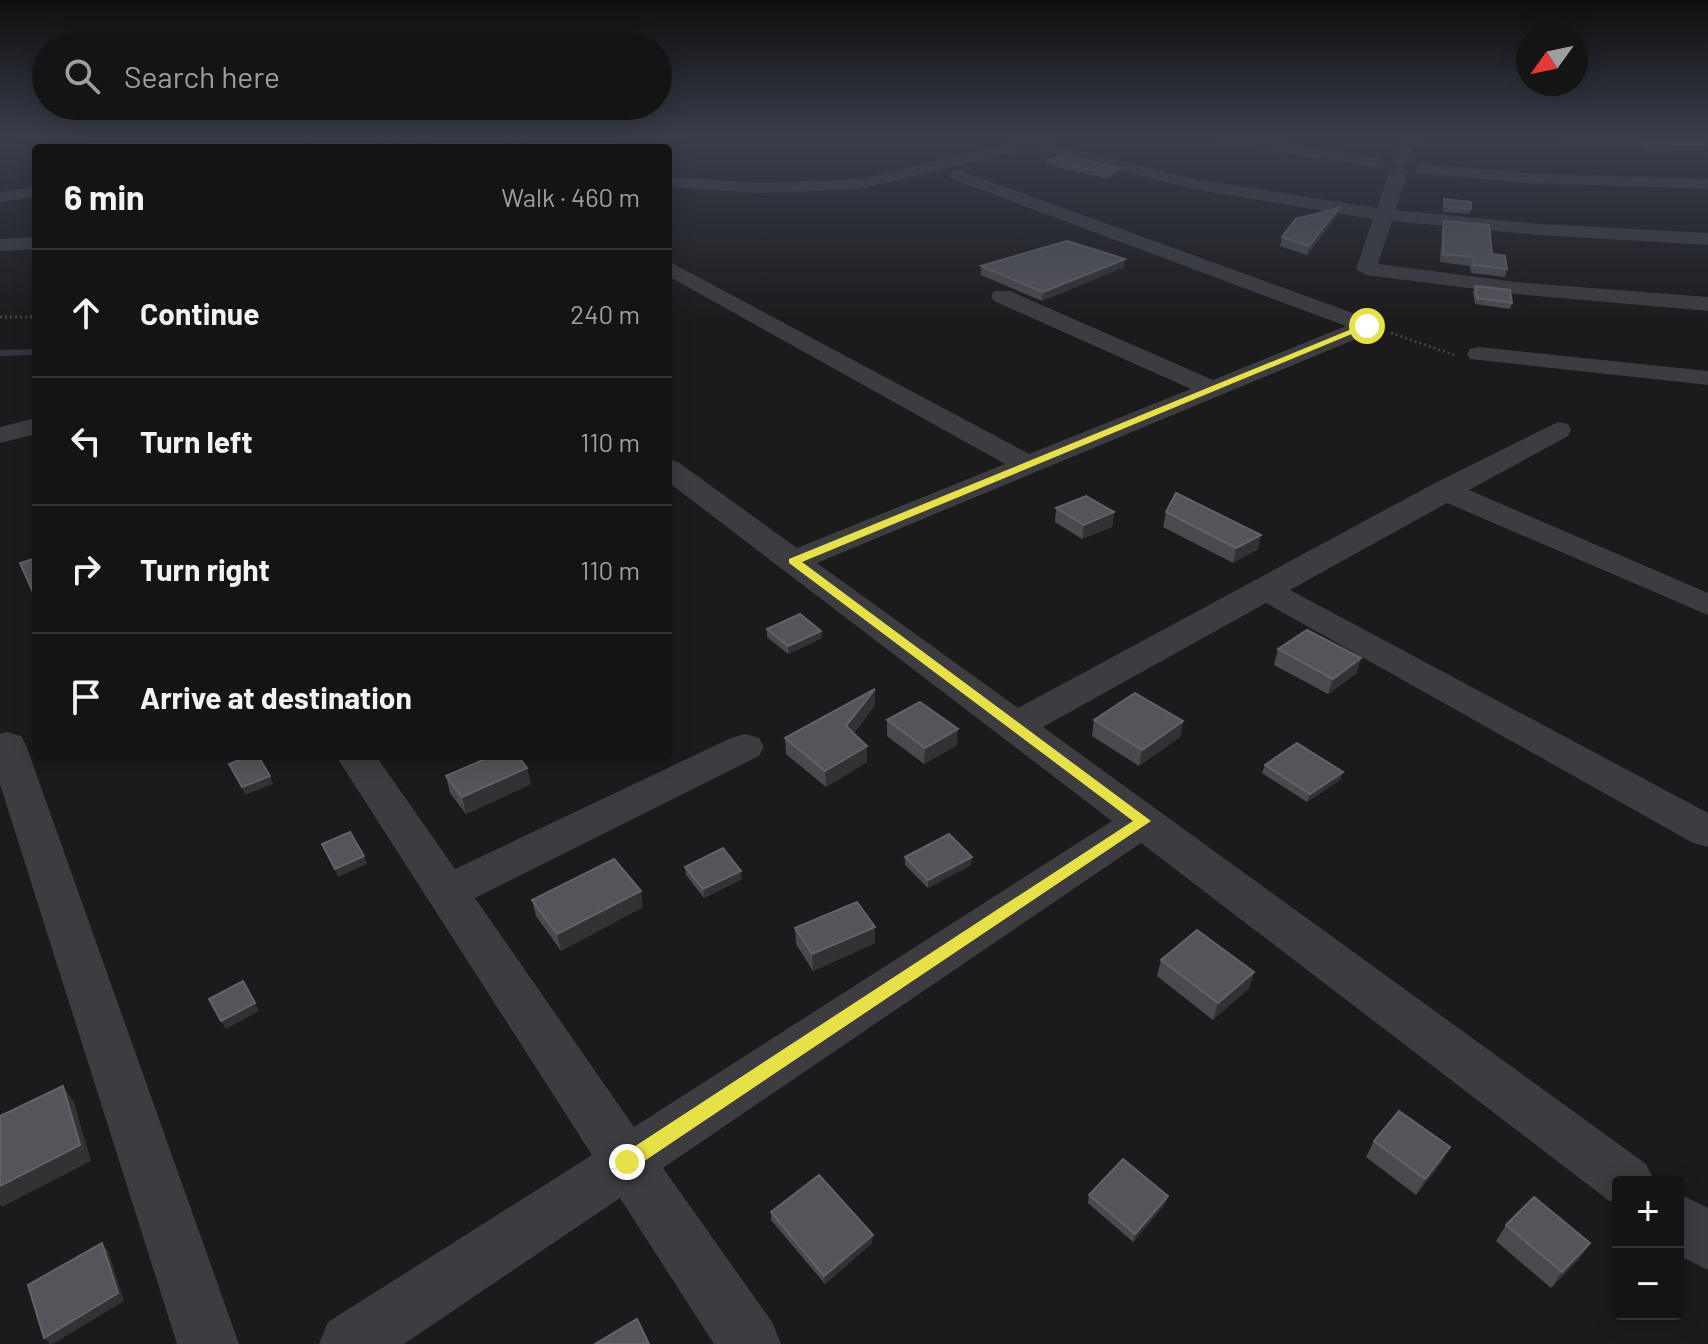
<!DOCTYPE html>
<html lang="en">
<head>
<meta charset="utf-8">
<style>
	:root { --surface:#141415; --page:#1d1d1e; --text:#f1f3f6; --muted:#9d9ea0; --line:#333334 }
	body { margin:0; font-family:Barlow,sans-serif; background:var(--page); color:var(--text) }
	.controls { position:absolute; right:24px; bottom:24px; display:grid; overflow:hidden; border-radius:8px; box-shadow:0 4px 20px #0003 }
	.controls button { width:72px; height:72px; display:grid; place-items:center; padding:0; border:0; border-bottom:2px solid var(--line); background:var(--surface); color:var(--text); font:40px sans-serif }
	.compass { position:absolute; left:1516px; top:24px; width:72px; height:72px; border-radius:50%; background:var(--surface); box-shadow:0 4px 20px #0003; rotate:237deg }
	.stop { position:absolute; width:24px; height:24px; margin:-18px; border:6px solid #e7e148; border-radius:50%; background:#fff }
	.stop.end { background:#e7e148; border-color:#fff; box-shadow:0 2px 8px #0008 }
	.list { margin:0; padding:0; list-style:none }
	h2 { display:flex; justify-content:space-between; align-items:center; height:104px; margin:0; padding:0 32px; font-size:34px }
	h2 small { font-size:26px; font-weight:400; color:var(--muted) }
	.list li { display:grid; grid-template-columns:52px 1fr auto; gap:24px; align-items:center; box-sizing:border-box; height:128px; padding:0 32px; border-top:2px solid var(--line) }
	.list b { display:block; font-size:30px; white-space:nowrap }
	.list em { font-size:26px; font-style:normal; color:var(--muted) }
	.icon { flex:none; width:44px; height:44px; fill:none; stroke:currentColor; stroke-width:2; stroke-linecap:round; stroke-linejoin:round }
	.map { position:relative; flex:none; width:1708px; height:1344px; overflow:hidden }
	.search { position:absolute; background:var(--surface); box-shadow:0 4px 20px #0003; left:32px; top:32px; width:640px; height:88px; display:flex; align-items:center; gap:20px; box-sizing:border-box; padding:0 28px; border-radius:44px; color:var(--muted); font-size:30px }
	.panel { position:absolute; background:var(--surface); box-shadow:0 4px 20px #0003; left:32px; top:144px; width:640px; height:616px; border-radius:8px }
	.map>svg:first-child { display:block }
	.green { fill:#262f2b }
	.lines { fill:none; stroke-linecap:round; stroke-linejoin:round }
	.stream-far1 { stroke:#313540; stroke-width:5 }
	.stream { stroke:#313540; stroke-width:6 }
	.path { stroke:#424248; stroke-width:3; stroke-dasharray:2 3; stroke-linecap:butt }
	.minor { fill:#3c3c41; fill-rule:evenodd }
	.wall { fill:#4a4a4e }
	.shaded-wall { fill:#323235 }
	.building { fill:#54545a; stroke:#626269; stroke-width:2 }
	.route { fill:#e7e148 }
</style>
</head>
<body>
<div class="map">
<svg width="1708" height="1344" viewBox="0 0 1708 1344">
	<rect width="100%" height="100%" fill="#1b1a1c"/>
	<!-- green -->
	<path class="green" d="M312,138H376L411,148H309L308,141Z"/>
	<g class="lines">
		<!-- stream-far1 -->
		<g class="stream-far1">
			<path d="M413,138L461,148"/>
			<path d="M515,138L544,148"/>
		</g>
		<!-- stream -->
		<path class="stream" d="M0,353L36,352"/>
		<!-- path -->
		<g class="path">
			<path d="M383,138L425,148"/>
			<path d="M0,317H36"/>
			<path d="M1391,333L1457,356"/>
		</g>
		<!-- minor -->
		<g class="minor">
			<path d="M195,138H219L199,148H176Z"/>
			<path d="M251,138H273L263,144H251Z"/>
			<path d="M280,138H296L297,148H281Z"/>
			<path d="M533,138H554L569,148H548Z"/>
			<path d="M1032,138H1062L1051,144L1198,180L1377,208L1390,171L1399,166L1408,171L1395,210L1539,224L1708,233V245L1539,235L1392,221L1378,264L1516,282L1708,297V311L1516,294L1366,275L1356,269L1373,219L1198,190L1031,148L860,189L760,193L668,187V177L760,183L860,179Z"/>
			<path d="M1211,138H1253L1379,158L1387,163L1379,168L1219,143Z"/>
			<path d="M1404,138H1420L1406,164H1394L1392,160Z"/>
			<path d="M1554,138H1708V144L1562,143Z"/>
			<path d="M1422,164L1526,173L1708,179V189L1526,183L1416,173L1413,169Z"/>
			<path d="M958,170L1375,321L1379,326L1375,331L817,563L1018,708L1433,484L1558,422L1568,424L1571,430L1568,436L1469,490L1708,593V615L1447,503L1290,590L1708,813V847L1693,843L1266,603L1043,727L1646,1164L1655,1182H1618V1204L1608,1200L1141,843L663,1168L772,1322L781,1344H714L620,1198L404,1344H319L328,1322L592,1155L336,756H376L455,869L731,738L745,734L759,738L764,747L759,756L475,898L634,1127L1112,821L668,482V459L678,462L797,548L1005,464L668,276V261L1029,454L1191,389L994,301L991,296L994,291H1010L1213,380L1346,326L952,179L949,175L952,171Z"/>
			<path d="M36,187V197L0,202V192Z"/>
			<path d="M36,237V249L0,251V239Z"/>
			<path d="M1479,347L1708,371V385L1470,359L1467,354L1470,349Z"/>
			<path d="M36,418V434L0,443V427Z"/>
			<path d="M7,732L21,736L26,745L239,1344H177L0,784V734Z"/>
			<path d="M1678,1193L1708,1208V1270L1678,1255Z"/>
		</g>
	</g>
	<!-- wall -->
	<g class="wall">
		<path d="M1640,142L1706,145L1704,150L1646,151L1638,147Z"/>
		<path d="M1046,160L1120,174L1108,179L1046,165Z"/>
		<path d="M1444,199L1471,209L1470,214L1443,212Z"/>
		<path d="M1337,216L1307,255L1280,246L1282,237Z"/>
		<path d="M1444,221L1492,254L1507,269L1505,277L1471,273L1470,266L1440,262L1442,229Z"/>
		<path d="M981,266L1124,267L1042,301L981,275Z"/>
		<path d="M1475,286L1512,303L1510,309L1475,304L1473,292Z"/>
		<path d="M1056,508L1114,512L1112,527L1082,539L1055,522Z"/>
		<path d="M1166,512L1258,549L1233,563L1163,527Z"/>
		<path d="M767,629L821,631L822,638L788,654L767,637Z"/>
		<path d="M1278,649L1357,673L1328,694L1274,665Z"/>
		<path d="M875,689V705L854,733L867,762L826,787L786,754L785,738Z"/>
		<path d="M887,720L957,745L924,764L887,736Z"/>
		<path d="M1094,720L1183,721L1180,737L1139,766L1092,736Z"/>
		<path d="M1265,765L1343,772L1340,780L1307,802L1262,773Z"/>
		<path d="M527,768L531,784L466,814L450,793L446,776Z"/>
		<path d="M905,857L971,865L928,888L905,865Z"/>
		<path d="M685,867L742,879L704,898L686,875Z"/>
		<path d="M532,900L643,907L561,951L536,916Z"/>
		<path d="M875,927V943L813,971L796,944L795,928Z"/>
		<path d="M1161,960L1254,972L1249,988L1213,1020L1157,976Z"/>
		<path d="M1374,1141L1450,1147L1441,1163L1416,1195L1366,1157Z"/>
		<path d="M1089,1195L1165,1204L1133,1242L1088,1203Z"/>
		<path d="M771,1212L872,1243L825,1284L771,1220Z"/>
		<path d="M1506,1225L1590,1243L1579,1259L1551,1288L1496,1241Z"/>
	</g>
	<!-- shaded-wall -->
	<g class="shaded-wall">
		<path d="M1121,169L1120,174L1108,179L1109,174Z"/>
		<path d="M1339,208L1337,216L1307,255L1309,246Z"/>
		<path d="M1125,259L1124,267L1042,301L1043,292Z"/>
		<path d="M1114,512L1112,527L1082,539L1084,525Z"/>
		<path d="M1261,535L1258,549L1233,563L1236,548Z"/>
		<path d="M821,631L822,638L788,654V646Z"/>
		<path d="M1361,658L1357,673L1328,694L1333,679Z"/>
		<path d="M875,689V705L847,742L846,726Z"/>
		<path d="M1183,721L1180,737L1139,766L1142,750Z"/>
		<path d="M958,729L957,745L924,764L925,748Z"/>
		<path d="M867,746V762L826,787L825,771Z"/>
		<path d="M527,768L531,784L466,814L462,797Z"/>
		<path d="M1343,772L1340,780L1307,802L1310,794Z"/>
		<path d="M270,776L273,784L245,795L242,787Z"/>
		<path d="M364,856L367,864L338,877L335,869Z"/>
		<path d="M972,857L971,865L928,888V880Z"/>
		<path d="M741,871L742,879L704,898L703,889Z"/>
		<path d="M641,891L643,907L561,951L557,934Z"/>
		<path d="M875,927V943L813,971L812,954Z"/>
		<path d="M1254,972L1249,988L1213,1020L1218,1003Z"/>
		<path d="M255,1003L259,1011L226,1029L221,1021Z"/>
		<path d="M63,1086L74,1102L91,1161L2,1207L0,1204V1186Z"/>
		<path d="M1450,1147L1441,1163L1416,1195L1425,1179Z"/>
		<path d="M1168,1196L1165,1204L1133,1242L1135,1234Z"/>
		<path d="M873,1235L872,1243L825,1284L824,1276Z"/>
		<path d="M102,1243L108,1251L124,1301L53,1344H50L44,1338Z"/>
		<path d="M1590,1243L1579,1259L1551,1288L1562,1272Z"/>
	</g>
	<!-- building -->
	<g class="building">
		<path d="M1640,142H1699L1706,145L1648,146Z"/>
		<path d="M1064,155L1121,169L1109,174L1046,160Z"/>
		<path d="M1444,199L1471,202V209L1444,206Z"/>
		<path d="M1339,208L1309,246L1282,237L1296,219Z"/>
		<path d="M1444,221L1489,225L1492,254L1505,256L1507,269L1474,265L1473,257L1443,254Z"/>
		<path d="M1067,241L1125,259L1043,292L981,266Z"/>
		<path d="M1475,286L1510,290L1512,303L1477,298Z"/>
		<path d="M1176,493L1261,535L1236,548L1166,512Z"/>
		<path d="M1086,496L1114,512L1084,525L1056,508Z"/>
		<path d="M36,558V599L20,563Z"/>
		<path d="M800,614L821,631L788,646L767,629Z"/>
		<path d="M1307,630L1361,658L1333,679L1278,649Z"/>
		<path d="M875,689L846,726L867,746L825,771L785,738Z"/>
		<path d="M1135,693L1183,721L1142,750L1094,720Z"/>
		<path d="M920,702L958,729L925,748L887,720Z"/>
		<path d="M1297,743L1343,772L1310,794L1265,765Z"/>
		<path d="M249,756H258L270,776L242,787L229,764Z"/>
		<path d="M492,756H518L527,768L462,797L446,776Z"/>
		<path d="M350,832L364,856L335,869L322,844Z"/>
		<path d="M949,834L972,857L928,880L905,857Z"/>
		<path d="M723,848L741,871L703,889L685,867Z"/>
		<path d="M614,859L641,891L557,934L532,900Z"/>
		<path d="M857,902L875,927L812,954L795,928Z"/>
		<path d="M1197,930L1254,972L1218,1003L1161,960Z"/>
		<path d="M243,981L255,1003L221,1021L209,999Z"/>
		<path d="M63,1086L80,1145L0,1186V1116Z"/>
		<path d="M1399,1111L1450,1147L1425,1179L1374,1141Z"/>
		<path d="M1123,1159L1168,1196L1135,1234L1089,1195Z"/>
		<path d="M819,1175L873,1235L824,1276L771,1212Z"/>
		<path d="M1534,1197L1590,1243L1562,1272L1506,1225Z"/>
		<path d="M102,1243L118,1293L44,1338L28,1285Z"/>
		<path d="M637,1319L649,1344H595Z"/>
	</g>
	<!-- sky -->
	<linearGradient id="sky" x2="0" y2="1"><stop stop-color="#0f0e0f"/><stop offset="0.42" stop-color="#393e4b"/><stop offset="1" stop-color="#393e4b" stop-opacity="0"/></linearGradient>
	<rect width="1708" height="327" fill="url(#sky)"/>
	<!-- route -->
	<path class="route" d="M1364,324L1371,326L802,562L1151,821L634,1168L627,1171L620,1168L617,1162L620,1156L1133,821L789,563V559Z"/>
</svg>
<div class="controls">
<button>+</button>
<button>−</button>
</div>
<svg class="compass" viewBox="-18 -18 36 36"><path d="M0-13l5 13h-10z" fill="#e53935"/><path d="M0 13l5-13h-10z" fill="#9d9ea0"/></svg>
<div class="stop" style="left:1367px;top:326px"></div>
<div class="stop end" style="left:627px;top:1162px"></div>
<div class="search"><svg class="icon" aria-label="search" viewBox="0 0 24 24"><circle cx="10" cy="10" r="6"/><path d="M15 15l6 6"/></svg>Search here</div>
<section class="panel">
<h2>6 min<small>Walk · 460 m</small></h2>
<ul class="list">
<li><svg class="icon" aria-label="ahead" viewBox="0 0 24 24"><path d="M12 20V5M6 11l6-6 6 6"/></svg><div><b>Continue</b></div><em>240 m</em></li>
<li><svg class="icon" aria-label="left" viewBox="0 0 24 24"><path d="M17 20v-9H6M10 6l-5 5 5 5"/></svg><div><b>Turn left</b></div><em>110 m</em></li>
<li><svg class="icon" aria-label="right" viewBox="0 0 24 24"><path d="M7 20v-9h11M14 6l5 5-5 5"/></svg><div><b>Turn right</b></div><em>110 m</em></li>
<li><svg class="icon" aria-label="arrive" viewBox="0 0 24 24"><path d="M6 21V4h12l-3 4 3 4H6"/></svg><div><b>Arrive at destination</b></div></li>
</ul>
</section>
</div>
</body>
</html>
